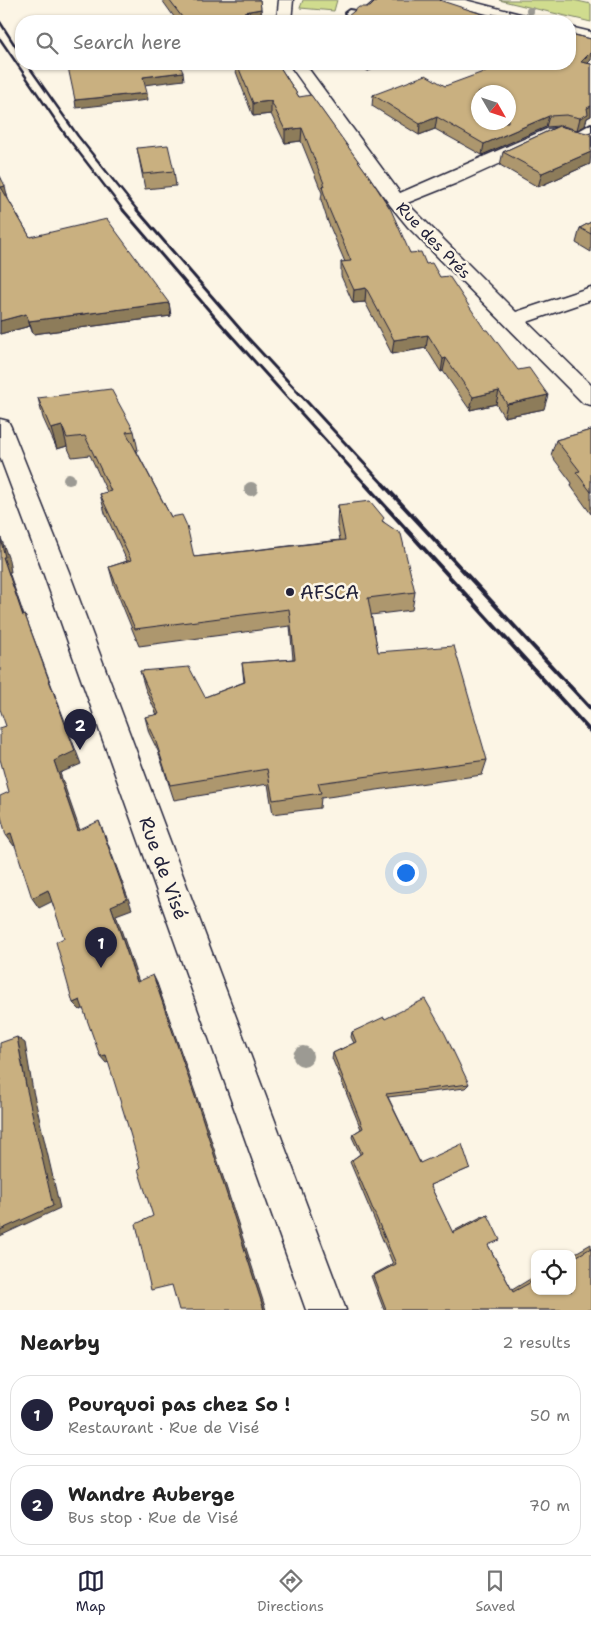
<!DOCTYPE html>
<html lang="en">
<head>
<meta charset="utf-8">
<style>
	:root { --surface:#fff; --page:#f6f6f6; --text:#222; --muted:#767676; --line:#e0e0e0; --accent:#22223b }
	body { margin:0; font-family:"Shantell Sans",sans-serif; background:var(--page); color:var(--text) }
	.controls { position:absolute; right:15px; bottom:15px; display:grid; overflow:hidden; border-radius:10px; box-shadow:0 1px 4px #0004 }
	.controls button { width:45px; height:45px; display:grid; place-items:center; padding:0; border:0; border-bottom:1px solid var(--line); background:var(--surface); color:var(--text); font:25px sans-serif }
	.compass { position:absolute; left:471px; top:85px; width:45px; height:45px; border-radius:50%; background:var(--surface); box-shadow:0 1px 4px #0004; rotate:129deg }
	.you { position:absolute; left:405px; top:872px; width:18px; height:18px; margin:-12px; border:4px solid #fff; border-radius:50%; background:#1a73e8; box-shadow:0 0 0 8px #1a73e833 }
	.badge { display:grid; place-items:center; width:32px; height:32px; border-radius:50%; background:var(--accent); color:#fff; font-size:16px; font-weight:700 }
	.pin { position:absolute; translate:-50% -41px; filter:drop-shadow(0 1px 2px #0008) }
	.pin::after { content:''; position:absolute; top:26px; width:18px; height:15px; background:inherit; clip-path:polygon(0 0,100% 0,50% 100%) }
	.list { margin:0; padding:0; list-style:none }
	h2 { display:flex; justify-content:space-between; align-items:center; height:65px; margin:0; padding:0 20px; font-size:21px }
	h2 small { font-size:16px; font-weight:400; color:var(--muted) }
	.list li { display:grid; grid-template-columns:32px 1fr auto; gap:15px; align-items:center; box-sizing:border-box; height:80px; margin:0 10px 10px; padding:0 10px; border:1px solid var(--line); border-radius:20px }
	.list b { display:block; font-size:19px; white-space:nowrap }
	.list p { margin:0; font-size:16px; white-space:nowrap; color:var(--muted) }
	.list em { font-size:16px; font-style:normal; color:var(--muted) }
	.icon { flex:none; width:28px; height:28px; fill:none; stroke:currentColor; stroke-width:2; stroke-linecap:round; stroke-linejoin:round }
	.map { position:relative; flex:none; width:591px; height:1310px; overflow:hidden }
	.search { position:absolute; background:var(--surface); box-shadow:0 1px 4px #0004; left:15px; right:15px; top:15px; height:55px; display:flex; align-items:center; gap:12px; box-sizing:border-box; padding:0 18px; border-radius:20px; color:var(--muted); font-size:19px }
	.sheet { height:245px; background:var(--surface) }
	nav { display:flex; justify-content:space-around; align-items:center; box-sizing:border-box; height:70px; border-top:1px solid var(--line); background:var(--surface); font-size:14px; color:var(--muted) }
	nav a { display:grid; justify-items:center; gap:2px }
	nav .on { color:var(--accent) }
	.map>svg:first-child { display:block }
	.green { fill:#d0dc8e; stroke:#797f64 }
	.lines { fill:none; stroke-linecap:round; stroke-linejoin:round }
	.service-casing { stroke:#22223b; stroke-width:4 }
	.minor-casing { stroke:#22223b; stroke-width:3 }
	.tertiary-casing { stroke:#22223b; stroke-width:3 }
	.service { fill:#fcf5e5; fill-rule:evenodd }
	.minor { fill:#fcf5e5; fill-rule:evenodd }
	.tertiary { fill:#fcf5e5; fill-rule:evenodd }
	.rail-far2 { stroke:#22223b; stroke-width:2.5 }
	.rail-far1 { stroke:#22223b; stroke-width:3 }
	.rail { stroke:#22223b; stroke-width:4 }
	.tree { fill:#9c9a93 }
	.wall { fill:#ad976e; stroke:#22223b }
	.shaded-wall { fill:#8d7b5a; stroke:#22223b }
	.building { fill:#c9b080; stroke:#22223b; fill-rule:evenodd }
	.poi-dot { fill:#22223b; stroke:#fcf5e5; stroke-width:2 }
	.labels { text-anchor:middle; stroke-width:5; stroke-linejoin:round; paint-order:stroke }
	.far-street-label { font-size:16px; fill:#22223b; stroke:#fcf5e5 }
	.poi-label { font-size:19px; fill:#22223b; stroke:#fcf5e5; text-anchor:start }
	.street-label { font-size:19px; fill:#22223b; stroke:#fcf5e5 }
</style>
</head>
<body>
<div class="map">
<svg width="591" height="1310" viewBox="0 0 591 1310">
	<rect width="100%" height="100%" fill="#fcf5e5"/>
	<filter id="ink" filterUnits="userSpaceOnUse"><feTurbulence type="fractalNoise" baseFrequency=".02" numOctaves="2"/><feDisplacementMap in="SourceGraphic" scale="10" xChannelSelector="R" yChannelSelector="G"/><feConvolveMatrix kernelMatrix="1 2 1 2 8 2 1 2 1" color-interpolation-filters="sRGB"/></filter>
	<g filter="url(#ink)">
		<!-- green -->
		<g class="green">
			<path d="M303,0H337L334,11L300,8Z"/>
			<path d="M499,0H573L591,4V22Z"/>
		</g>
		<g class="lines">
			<defs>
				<g id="service">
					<path d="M377,0H386L368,17L349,16L345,13L349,10L363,12Z"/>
					<path d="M591,124V131L575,139L570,136Z"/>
				</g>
				<g id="minor">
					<path d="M279,0H293L291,21H277Z"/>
					<path d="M441,0H465L536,18L538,21H515L443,3Z"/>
					<path d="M570,27L591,32V41L570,36Z"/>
					<path d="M289,64H305L400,193L547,129L563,128L591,136V147L556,138L457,183L407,203L516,312L591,287V300L527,322L591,385V405L583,403L408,227L390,205Z"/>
				</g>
				<path id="tertiary" d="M0,419L8,421L11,427L69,572L346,1310H306L43,572L0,457Z"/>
			</defs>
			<!-- service casing -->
			<use href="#service" class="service-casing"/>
			<!-- minor casing -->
			<use href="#minor" class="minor-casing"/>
			<!-- tertiary casing -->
			<use href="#tertiary" class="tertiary-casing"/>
			<!-- service -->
			<use href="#service" class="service"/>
			<!-- minor -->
			<use href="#minor" class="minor"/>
			<!-- tertiary -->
			<use href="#tertiary" class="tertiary"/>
			<!-- rail-far2 -->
			<g class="rail-far2">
				<path d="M0,22L21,55"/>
				<path d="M0,39L67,137L124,211"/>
				<path d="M27,64L78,136L138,211"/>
			</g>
			<!-- rail-far1 -->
			<g class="rail-far1">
				<path d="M123,210L219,322L366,485"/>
				<path d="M137,210L247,337L384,485"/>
			</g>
			<!-- rail -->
			<g class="rail">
				<path d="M365,484L591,732"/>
				<path d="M383,484L591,709"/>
			</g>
		</g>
		<!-- trees -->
		<g class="tree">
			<circle cx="530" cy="11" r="4"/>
			<circle cx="69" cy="479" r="6"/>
			<circle cx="251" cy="489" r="7"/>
			<circle cx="303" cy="1056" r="10"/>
		</g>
		<!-- wall -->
		<g class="wall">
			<path d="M162,0H260L262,21H177Z"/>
			<path d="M570,28L573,29L572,34L591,39V60L588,63L591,64V116L587,118L585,126L577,130L563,126H560L590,164L538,187L500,165L503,152L559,126L546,127L482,155L435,129L419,135L372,106L373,95L445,86L570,64Z"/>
			<path d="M208,64H278L299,97L410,253L426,264L440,277L485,330L544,409L504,417L496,404L470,410L443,371L441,372L426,348L392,354L365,302L353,303L341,276V262H345L328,222L321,200L322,193L301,141L285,143L271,114L253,116L233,64L209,65Z"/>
			<path d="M356,64H386L368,71Z"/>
			<path d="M137,148L174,171L176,186L145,189Z"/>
			<path d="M0,176L8,199L30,237L169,303L171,316L33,334L30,326L0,334Z"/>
			<path d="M591,222V252L576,243L580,228Z"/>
			<path d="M38,398L134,431L138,450H136L171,517L194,557L340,540L337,524L338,505L384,522L415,592L412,610L371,615L378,652L487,760L482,775L321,798L320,808L273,814L268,784L174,800L158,751L149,733L145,717L157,715L145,688L140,671L205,697L244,682L242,663L293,659L290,626L139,646L114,585L109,567L127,561L105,513L100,494L107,492L90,455L72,457L67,446L57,449L43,418Z"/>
			<path d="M591,430V514L571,486L572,483L551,455L556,440Z"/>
			<path d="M385,1019L469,1084L465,1088L388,1097L420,1163L470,1168L430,1185L452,1232L483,1216L488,1215V1245L512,1290L535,1276V1291H572V1255L591,1244V1310H384L371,1276L393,1264L350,1162L352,1160L360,1154L352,1137L353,1134L361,1129L332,1058L333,1053L354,1043L351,1037L352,1032Z"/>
		</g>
		<!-- shaded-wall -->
		<g class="shaded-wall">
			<path d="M261,9L262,21H245L244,12Z"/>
			<path d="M485,15L484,21H469Z"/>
			<path d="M591,52V60L578,73L581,62Z"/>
			<path d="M368,64H386L368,71Z"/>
			<path d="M183,72L184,80L144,85L143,77Z"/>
			<path d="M147,93L148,100L76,108L75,100Z"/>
			<path d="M271,101V114L253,116V103Z"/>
			<path d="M591,106V116L587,118L585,126L577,130L580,118L587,108Z"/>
			<path d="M549,116L546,127L482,155L484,144Z"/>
			<path d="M437,117L435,129L419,135L420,124Z"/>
			<path d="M302,128L301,141L285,143V130Z"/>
			<path d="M591,152L590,164L538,187L542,173Z"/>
			<path d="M5,186L8,199L4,200L1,187Z"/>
			<path d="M366,288L365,302L353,303L354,290Z"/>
			<path d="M169,303L171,316L33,334L29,321Z"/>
			<path d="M26,314L30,326L0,334V321Z"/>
			<path d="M428,335L426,348L392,354L394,340Z"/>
			<path d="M446,358L443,371L441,372L443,359Z"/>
			<path d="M499,391L496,404L470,410L473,397Z"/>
			<path d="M548,395L544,409L504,417L507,404Z"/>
			<path d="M62,426L67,446L57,449L51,429Z"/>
			<path d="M0,535L9,560L11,572H9L29,630L23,616L3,557Z"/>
			<path d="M25,615L81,764L60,773L84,842L78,831L54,761Z"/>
			<path d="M99,821L104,833L132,909L116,915L142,991L137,982L111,906Z"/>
			<path d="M11,833L18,844L14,846L6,835Z"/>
			<path d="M48,890L55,900L39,908L32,898Z"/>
			<path d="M153,975L157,983L204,1118L266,1310H264Z"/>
			<path d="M80,1000L86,1008L80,1010L73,1003Z"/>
			<path d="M17,1037L25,1043L33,1091L60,1208L0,1236V1230L26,1086Z"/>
			<path d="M106,1055L112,1061L106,1063L100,1056Z"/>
		</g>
		<!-- building -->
		<g class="building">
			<path d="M169,0H260L261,9L244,12L252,21H185Z"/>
			<path d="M377,0H439L485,15L469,21H342L359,7H370Z"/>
			<path d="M492,14L520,21H490Z"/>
			<path d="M526,18L541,21H522Z"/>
			<path d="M570,34L591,39V52L581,62L591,64V106L587,108L588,114L580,118L566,115L549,116L484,144L437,117L420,124L373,95L426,75L445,86L505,64H570ZM478,92H508V122H478Z"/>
			<path d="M94,64H179L183,72L143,77L147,93L75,100L68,67Z"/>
			<path d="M237,64H278L299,97L311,95L369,176L391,210L410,253L421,252L426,264L432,263L440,277L449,276L485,330H488L518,370L529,368L548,395L507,404L499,391L473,397L446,358L443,359L428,335L394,340L366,288L354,290L341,262L351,261L329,209L322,187L325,186L302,128L285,130L271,101L253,103Z"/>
			<path d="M559,126L591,134V152L542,173L503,152Z"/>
			<path d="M168,145L174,171L143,174L137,148Z"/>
			<path d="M0,176L5,186L1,187L30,237L107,219L169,303L29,321L26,314L0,321Z"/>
			<path d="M591,222V234L580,228Z"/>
			<path d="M111,389L134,431L126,432L171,517L182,515L187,526L194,557L345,540L338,505L370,501L384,518L382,521L401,534L415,592L368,598L378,652L454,646L487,760L318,783L321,793L273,800L267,769L170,785L154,736L145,717L159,714L140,671L189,667L205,697L245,682L242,663L295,659L289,609L135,629L109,567L131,560L100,494L111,491L85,436L67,438L62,426L51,429L38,398Z"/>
			<path d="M591,430V492L576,472L580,471L556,440Z"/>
			<path d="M0,537L5,557H3L23,616L25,615L75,751L54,761L78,831L99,821L127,899L111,906L137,982L153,975L201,1114L264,1310H179L172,1285L151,1290L136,1224L153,1216L138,1169L140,1167L127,1123L106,1055L100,1056L80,1000L73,1003L56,942L64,938L48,890L32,898L11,833L6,835L0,813V796L9,792L0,759V728L6,726L0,709Z"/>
			<path d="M425,999L445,1034L469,1084L386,1094L420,1163L462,1144L470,1168L430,1185L453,1233L488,1215L500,1240L488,1245L513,1292L535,1280V1291H572V1259L591,1248V1310H386L373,1276L396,1264L352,1160L362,1153L353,1134L363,1128L333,1053L356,1042L352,1032L384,1017L385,1019Z"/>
			<path d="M17,1037L26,1086L53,1206L0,1230V1043Z"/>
		</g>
	</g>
	<!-- markers -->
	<circle class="poi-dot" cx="290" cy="592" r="5"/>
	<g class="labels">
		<!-- far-street labels -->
		<g class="far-street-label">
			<text transform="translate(434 240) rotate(46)" y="6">Rue des Prés</text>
		</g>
		<!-- poi labels -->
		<g class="poi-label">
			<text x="300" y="599">AFSCA</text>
		</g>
		<!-- street labels -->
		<g class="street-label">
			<text transform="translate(164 868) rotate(70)" y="7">Rue de Visé</text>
		</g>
	</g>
</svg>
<div class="controls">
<button><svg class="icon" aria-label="locate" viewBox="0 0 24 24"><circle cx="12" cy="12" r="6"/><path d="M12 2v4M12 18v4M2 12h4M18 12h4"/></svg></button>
</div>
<svg class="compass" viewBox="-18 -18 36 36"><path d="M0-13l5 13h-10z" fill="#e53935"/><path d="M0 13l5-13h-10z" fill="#767676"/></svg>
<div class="you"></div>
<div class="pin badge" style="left:101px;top:968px">1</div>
<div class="pin badge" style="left:80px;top:750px">2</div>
<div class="search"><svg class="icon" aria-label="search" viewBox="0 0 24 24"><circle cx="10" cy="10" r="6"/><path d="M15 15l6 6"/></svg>Search here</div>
</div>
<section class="sheet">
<h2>Nearby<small>2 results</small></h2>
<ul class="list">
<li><span class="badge">1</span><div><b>Pourquoi pas chez So !</b><p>Restaurant · Rue de Visé</p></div><em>50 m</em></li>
<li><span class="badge">2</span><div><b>Wandre Auberge</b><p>Bus stop · Rue de Visé</p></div><em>70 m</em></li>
</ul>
</section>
<nav>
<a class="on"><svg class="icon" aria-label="map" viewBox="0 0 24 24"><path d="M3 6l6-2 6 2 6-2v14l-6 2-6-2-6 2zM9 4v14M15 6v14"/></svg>Map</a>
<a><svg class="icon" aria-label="directions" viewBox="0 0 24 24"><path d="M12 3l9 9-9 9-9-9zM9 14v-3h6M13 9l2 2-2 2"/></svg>Directions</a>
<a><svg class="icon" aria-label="saved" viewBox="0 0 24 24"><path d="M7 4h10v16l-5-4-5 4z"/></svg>Saved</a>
</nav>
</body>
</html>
